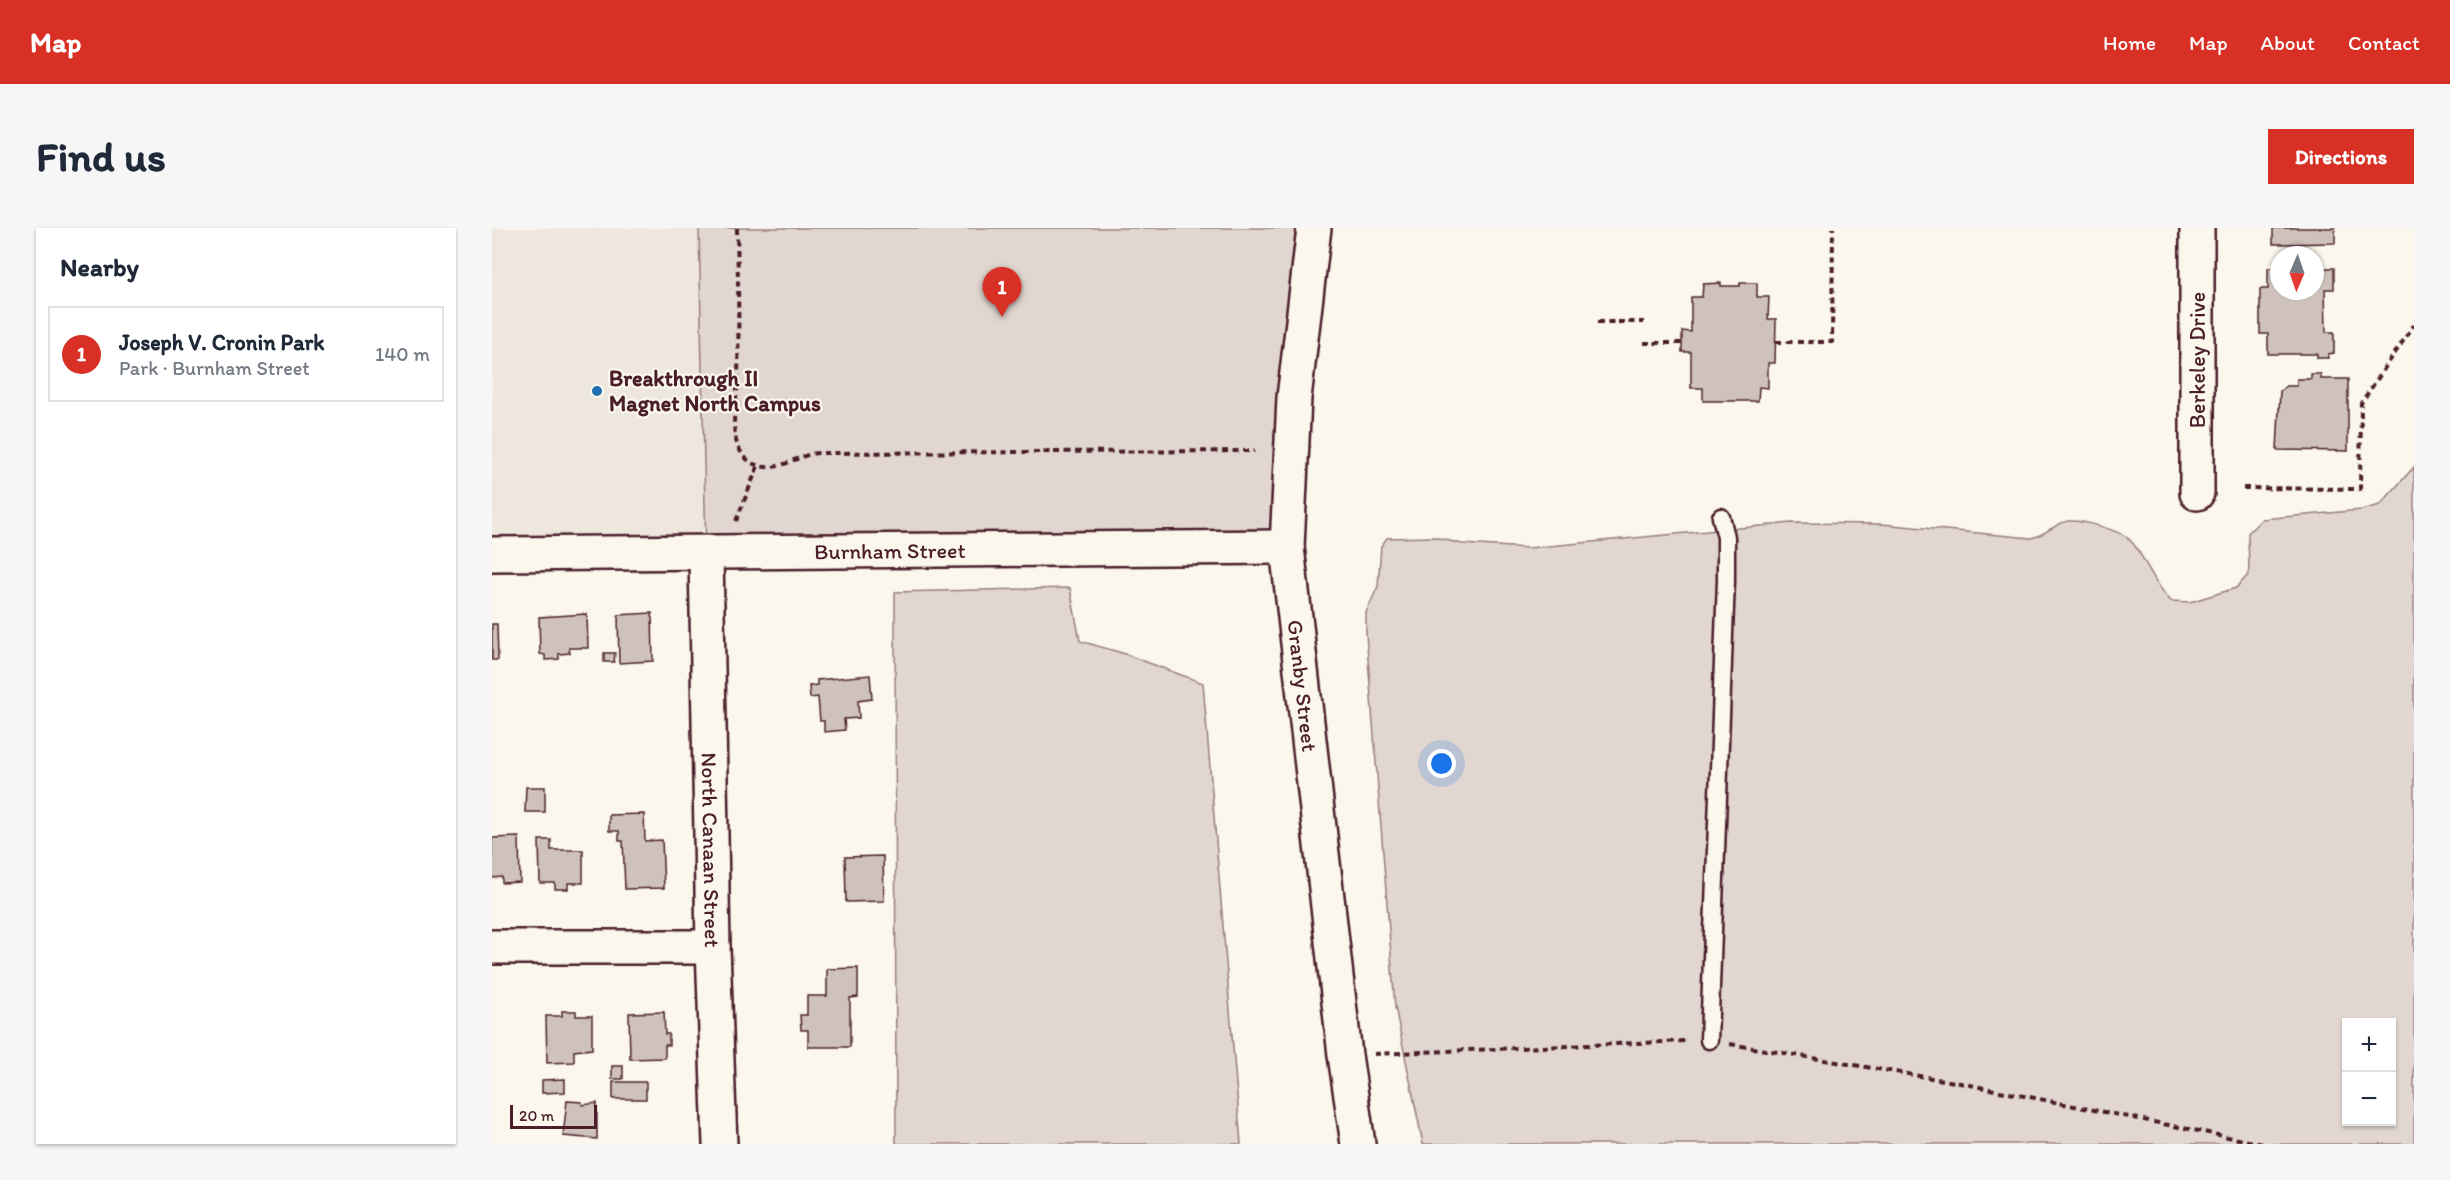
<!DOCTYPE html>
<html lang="en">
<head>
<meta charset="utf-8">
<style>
	:root { --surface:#fff; --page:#f6f6f7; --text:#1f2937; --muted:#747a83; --line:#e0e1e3; --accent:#d93025 }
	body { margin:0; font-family:Itim,sans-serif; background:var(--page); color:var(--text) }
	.controls { position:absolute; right:18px; bottom:18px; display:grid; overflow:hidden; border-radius:0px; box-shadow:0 2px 4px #0004 }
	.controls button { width:54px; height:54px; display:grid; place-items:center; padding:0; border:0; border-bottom:2px solid var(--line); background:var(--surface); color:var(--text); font:30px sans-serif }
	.compass { position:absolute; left:1778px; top:18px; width:54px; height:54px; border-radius:50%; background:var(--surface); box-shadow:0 2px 4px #0004; rotate:182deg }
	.scale { position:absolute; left:18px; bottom:15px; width:87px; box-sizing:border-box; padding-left:6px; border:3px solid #4a1f2b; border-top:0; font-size:16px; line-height:21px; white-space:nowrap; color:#4a1f2b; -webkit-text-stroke:4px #fbf7ec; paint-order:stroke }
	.you { position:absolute; left:950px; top:536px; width:21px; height:21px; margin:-15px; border:4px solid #fff; border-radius:50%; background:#1a73e8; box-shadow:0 0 0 9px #1a73e833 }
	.badge { display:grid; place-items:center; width:39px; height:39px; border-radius:50%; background:var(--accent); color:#fff; font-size:20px; font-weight:700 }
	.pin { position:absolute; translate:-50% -50px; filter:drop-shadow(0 2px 3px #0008) }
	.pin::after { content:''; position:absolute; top:32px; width:21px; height:18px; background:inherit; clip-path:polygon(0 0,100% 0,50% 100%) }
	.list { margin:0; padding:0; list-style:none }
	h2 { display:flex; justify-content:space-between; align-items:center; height:78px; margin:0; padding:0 24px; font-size:26px }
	h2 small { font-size:20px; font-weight:400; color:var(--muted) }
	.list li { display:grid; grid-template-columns:39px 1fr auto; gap:18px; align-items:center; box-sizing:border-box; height:96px; margin:0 12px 12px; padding:0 12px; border:2px solid var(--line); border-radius:0px }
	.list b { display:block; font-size:22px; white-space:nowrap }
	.list p { margin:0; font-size:20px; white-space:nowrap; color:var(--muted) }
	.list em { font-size:20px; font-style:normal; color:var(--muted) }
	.map { position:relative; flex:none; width:1922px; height:916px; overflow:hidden; border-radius:0px }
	header { display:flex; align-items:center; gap:36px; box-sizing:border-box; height:84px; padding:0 30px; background:var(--accent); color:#fff }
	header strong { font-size:28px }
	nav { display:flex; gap:33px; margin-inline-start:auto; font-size:21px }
	.intro { display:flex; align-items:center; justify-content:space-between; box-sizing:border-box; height:144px; padding:0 36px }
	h1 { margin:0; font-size:42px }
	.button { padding:15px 27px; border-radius:0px; background:var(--accent); color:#fff; font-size:21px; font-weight:700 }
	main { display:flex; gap:36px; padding:0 36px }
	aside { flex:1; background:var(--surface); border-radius:0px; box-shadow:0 2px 4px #0004 }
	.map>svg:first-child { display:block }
	.built { fill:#eee7de }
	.green { fill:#e2d7d0; stroke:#967b7e; stroke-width:1.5; fill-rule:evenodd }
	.building { fill:#cfc2bc; stroke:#4a1f2b; stroke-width:1.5 }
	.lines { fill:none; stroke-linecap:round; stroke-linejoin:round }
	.lane-casing { stroke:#4a1f2b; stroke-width:21 }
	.street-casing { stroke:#4a1f2b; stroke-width:38 }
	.secondary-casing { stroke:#4a1f2b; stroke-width:38 }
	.path { stroke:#4a1f2b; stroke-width:4; stroke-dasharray:6 4.5; stroke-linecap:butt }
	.lane { stroke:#fbf7ec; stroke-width:16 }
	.street { stroke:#fbf7ec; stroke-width:33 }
	.secondary { stroke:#fbf7ec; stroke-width:33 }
	.poi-dot { fill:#1f6fb2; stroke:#fbf7ec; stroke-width:2 }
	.labels { text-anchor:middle; stroke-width:4.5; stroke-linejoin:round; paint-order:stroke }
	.street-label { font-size:22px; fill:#4a1f2b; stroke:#fbf7ec }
	.poi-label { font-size:22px; font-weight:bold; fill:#4a1f2b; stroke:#fbf7ec; text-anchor:start }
</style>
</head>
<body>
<header>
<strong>Map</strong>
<nav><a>Home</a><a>Map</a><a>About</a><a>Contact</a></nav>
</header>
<div class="intro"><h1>Find us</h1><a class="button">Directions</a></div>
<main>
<aside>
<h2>Nearby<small></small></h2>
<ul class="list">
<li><span class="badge">1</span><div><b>Joseph V. Cronin Park</b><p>Park · Burnham Street</p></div><em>140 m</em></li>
</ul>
</aside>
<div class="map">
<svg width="1922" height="916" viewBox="0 0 1922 916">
	<rect width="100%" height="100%" fill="#fbf7ec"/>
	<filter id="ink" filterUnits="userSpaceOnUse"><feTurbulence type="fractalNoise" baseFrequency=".0167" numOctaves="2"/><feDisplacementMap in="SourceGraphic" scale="12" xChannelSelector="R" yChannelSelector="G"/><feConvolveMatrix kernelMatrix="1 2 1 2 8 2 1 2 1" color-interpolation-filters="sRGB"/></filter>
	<g filter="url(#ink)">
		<!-- built -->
		<path class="built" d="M0,0H207L214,326H0Z"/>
		<!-- green -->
		<g class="green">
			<path d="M207,0H822L795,319L214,326Z"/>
			<path d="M1922,239V916H931L903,779L874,405V385L886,358L889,318L895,310L942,309L970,316L1036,320L1300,295L1389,296L1539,310C1553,308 1563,295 1576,293C1590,292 1628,302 1638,312C1653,328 1660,354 1679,373L1698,374L1744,360L1757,346L1756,305L1770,291L1870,282L1888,277ZM1854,794H1900V894H1854Z"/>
			<path d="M578,360L588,413L630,425L711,455L749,916H404L403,364Z"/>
		</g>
		<!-- building -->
		<g class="building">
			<path d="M1781,0H1843V15L1781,16Z"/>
			<path d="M1776,40H1787V63H1823V40H1842V61H1833L1834,104H1842V125L1836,126V130H1825V126H1776V106H1768V61H1776Z"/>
			<path d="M1229,55V58H1248V55H1265V69H1277L1276,91H1284L1283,135H1276V160L1267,159L1266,173H1211V160H1199V124H1190V103L1199,104V69H1210L1211,56Z"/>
			<path d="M1819,146H1829V151H1856V223L1785,222L1788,163L1794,158H1805V151H1819Z"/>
			<path d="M160,385L161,433L127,435L126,387Z"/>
			<path d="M95,386L96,420H77L78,425L67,426V431L53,432V427L48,426L47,389Z"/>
			<path d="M0,396H5L6,432H0Z"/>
			<path d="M112,425H123L122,434H112Z"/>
			<path d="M378,447L380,471L366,473L367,490L352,491L353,502L332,504V493H328L326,469L318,470L317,458L325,457V452Z"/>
			<path d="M34,559H53V584H33Z"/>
			<path d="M152,586L153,613L170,612L172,660L133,661L131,613H127V603H117V587Z"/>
			<path d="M27,609L28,654L10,655V649L0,650V610Z"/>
			<path d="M47,612H59V622H91V655H76V661H63V655H48Z"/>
			<path d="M391,628L392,673L354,674L353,629Z"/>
			<path d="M366,740V769L358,770V819H316V802H309L308,787H315V768H335V741Z"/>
			<path d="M70,783H84V788H100V821L82,823V834L55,835L54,788H70Z"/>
			<path d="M172,784L173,806H177V817H173V830L138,831L137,785Z"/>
			<rect x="120" y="838" width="11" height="13"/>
			<path d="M73,851V864L50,865V852Z"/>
			<rect x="121" y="854" width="33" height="17"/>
			<path d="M75,873L90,874V877L105,875V911L71,908Z"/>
		</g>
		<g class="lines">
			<defs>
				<path id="lane" d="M1217,812L1234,352V309L1229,289"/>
				<g id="street">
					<path d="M1705,265V0"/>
					<path id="s1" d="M0,326L795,319"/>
					<path id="s2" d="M214,326L221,719L228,916"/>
					<path d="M0,719H221"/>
				</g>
				<g id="secondary">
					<path id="s3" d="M822,0L802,170L795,319L853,827L866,916"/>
				</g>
			</defs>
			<!-- lane casing -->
			<use href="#lane" class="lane-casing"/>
			<!-- street casing -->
			<use href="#street" class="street-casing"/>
			<!-- secondary casing -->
			<use href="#secondary" class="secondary-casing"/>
			<!-- path -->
			<g class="path">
				<path d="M245,0C246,51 247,101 246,152C245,170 240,189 243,207C244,218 251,231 262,236C286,247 304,226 327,225L763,223"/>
				<path d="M1105,94H1152"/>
				<path d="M1284,114H1340L1341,0"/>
				<path d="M1152,115H1190"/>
				<path d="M1751,260L1868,261L1869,175L1922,97"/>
				<path d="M244,293L266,238"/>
				<path d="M1238,816L1463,854L1771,916"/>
				<path d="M882,826L1195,813"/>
			</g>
			<!-- lane -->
			<use href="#lane" class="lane"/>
			<!-- street -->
			<use href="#street" class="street"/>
			<!-- secondary -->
			<use href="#secondary" class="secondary"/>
		</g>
	</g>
	<!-- markers -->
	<circle class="poi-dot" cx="105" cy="163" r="6"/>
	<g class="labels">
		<!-- street labels -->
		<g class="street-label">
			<text transform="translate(1705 132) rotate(-90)" y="8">Berkeley Drive</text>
			<text dy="8" stroke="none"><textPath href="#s1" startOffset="398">Burnham Street</textPath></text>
			<text dy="8" stroke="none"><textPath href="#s3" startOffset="460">Granby Street</textPath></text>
			<text dy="8" stroke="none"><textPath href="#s2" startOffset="296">North Canaan Street</textPath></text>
		</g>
		<!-- poi labels -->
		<g class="poi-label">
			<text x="117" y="158">Breakthrough II<tspan x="117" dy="25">Magnet North Campus</tspan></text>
		</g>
	</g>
</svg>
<div class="controls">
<button>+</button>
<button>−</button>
</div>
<svg class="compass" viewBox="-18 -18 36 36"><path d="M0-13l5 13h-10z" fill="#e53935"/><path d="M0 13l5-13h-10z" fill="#747a83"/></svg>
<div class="scale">20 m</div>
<div class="you"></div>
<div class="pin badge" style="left:510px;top:89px">1</div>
</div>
</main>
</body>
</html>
